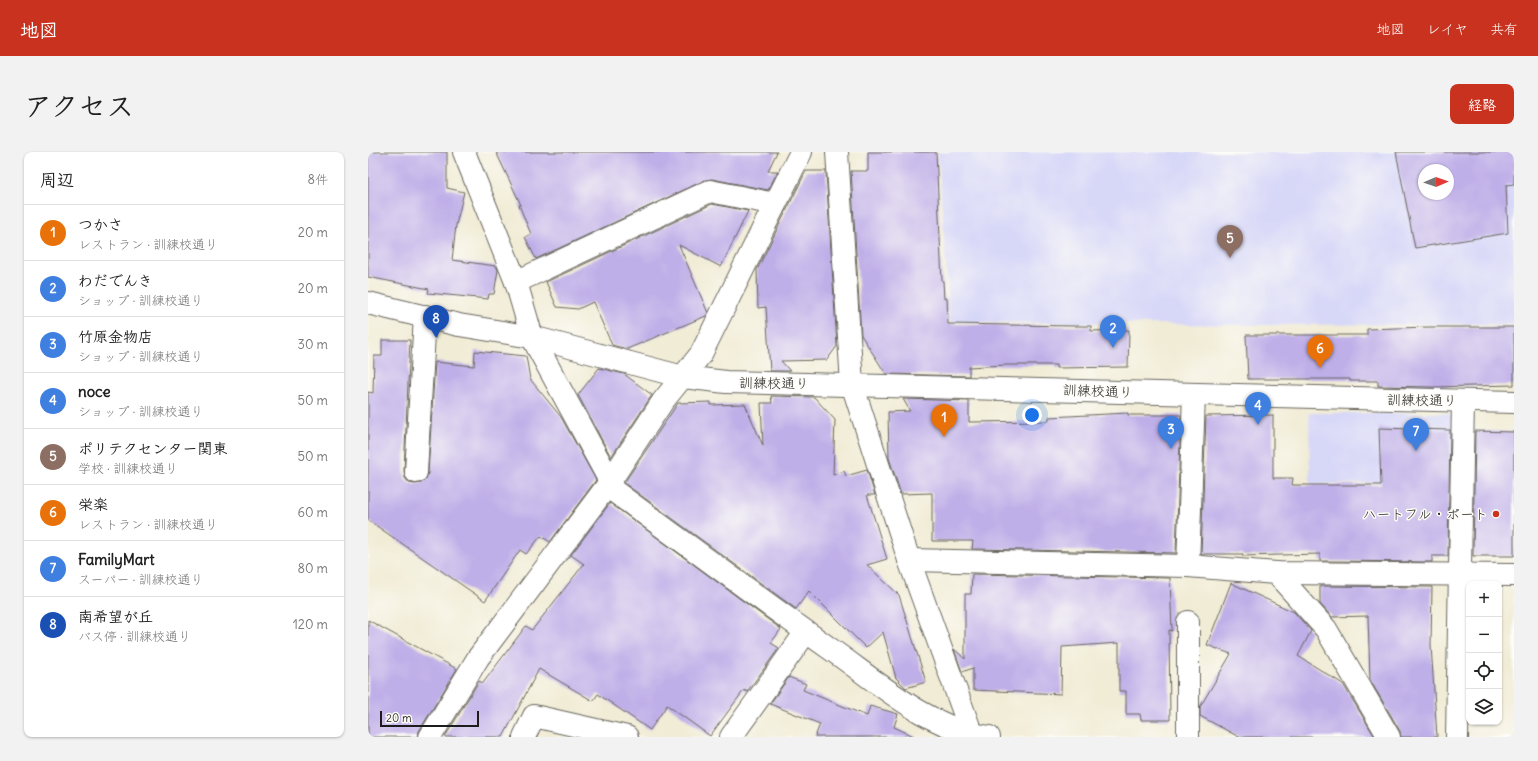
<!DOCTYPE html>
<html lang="ja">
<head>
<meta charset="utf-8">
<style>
	:root { --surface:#fff; --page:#f2f2f2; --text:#222; --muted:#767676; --line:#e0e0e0; --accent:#c8321e }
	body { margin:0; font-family:Delius,"Klee One",sans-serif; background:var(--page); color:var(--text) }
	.controls { position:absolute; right:12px; bottom:12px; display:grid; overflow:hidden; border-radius:8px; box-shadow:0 1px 3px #0004 }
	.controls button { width:36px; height:36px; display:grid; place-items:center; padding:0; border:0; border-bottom:1px solid var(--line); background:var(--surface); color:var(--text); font:20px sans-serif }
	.compass { position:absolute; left:1050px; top:12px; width:36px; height:36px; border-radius:50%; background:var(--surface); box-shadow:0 1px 3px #0004; rotate:88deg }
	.scale { position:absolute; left:12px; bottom:10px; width:99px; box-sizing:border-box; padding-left:4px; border:2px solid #1c1c1c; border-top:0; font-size:11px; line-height:14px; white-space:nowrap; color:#1c1c1c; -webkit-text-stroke:3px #fdfcf7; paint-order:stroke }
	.you { position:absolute; left:664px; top:263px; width:14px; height:14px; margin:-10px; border:3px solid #fff; border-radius:50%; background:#1a73e8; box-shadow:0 0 0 6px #1a73e833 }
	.badge { display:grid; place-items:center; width:26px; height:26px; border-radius:50%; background:var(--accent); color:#fff; font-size:13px; font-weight:700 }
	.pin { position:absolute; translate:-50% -33px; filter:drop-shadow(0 1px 2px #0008) }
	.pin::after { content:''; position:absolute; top:21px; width:14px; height:12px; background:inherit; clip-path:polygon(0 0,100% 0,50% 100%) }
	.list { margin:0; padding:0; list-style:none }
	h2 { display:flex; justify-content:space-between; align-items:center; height:52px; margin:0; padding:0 16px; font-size:17px }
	h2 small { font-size:13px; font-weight:400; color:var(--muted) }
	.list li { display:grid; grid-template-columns:26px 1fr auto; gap:12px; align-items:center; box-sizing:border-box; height:56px; padding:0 16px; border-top:1px solid var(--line) }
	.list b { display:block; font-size:15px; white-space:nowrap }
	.list p { margin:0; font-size:13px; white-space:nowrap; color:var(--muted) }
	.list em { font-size:13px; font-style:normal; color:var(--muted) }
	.icon { flex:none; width:22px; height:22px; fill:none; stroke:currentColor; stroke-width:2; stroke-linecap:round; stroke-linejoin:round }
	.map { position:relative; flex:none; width:1146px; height:585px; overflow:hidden; border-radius:8px }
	header { display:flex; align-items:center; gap:24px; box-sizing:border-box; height:56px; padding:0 20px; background:var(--accent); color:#fff }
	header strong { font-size:19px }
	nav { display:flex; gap:22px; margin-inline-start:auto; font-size:14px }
	.intro { display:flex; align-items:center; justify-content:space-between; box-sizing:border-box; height:96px; padding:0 24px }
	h1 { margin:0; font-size:28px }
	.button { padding:10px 18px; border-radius:8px; background:var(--accent); color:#fff; font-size:14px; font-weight:700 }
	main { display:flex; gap:24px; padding:0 24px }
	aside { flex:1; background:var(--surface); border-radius:8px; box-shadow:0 1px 3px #0004 }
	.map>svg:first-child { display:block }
	.built { fill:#d7d7f8; fill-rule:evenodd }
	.building { fill:#bfafe8; fill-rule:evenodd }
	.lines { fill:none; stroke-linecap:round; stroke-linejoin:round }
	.minor-casing { stroke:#67655d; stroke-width:24 }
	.minor { stroke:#fff; stroke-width:22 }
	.poi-dot { fill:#c8321e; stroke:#fdfcf7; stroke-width:1.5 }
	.labels { text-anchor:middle; stroke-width:3; stroke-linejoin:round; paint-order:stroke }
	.street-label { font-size:14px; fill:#1c1c1c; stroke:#fdfcf7 }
	.poi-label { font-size:14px; fill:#1c1c1c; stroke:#fdfcf7; text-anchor:end }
</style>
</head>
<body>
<header>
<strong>地図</strong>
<nav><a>地図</a><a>レイヤ</a><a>共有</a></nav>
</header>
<div class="intro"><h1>アクセス</h1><a class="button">経路</a></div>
<main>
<aside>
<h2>周辺<small>8件</small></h2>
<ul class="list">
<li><span class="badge" style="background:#e8710a">1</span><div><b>つかさ</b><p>レストラン · 訓練校通り</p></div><em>20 m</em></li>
<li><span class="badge" style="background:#3f7fe0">2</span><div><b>わだでんき</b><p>ショップ · 訓練校通り</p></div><em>20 m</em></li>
<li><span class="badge" style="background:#3f7fe0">3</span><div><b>竹原金物店</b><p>ショップ · 訓練校通り</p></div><em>30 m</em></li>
<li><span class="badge" style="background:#3f7fe0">4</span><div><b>noce</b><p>ショップ · 訓練校通り</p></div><em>50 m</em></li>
<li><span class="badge" style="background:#8d6e63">5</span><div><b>ポリテクセンター関東</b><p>学校 · 訓練校通り</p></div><em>50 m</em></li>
<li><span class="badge" style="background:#e8710a">6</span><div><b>栄楽</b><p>レストラン · 訓練校通り</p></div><em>60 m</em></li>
<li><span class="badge" style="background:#3f7fe0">7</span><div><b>FamilyMart</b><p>スーパー · 訓練校通り</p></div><em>80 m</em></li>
<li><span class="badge" style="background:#1a4fb4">8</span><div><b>南希望が丘</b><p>バス停 · 訓練校通り</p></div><em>120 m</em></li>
</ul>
</aside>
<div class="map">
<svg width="1146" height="585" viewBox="0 0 1146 585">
	<rect width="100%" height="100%" fill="#fdfcf7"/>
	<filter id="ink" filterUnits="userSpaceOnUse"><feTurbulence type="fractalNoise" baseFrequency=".025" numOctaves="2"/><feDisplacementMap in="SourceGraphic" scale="8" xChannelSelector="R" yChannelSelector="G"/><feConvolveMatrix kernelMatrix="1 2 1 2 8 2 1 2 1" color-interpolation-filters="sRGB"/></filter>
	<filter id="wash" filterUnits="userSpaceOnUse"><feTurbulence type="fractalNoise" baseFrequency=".012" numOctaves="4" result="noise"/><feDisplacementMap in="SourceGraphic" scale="16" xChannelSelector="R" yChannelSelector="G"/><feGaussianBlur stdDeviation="0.9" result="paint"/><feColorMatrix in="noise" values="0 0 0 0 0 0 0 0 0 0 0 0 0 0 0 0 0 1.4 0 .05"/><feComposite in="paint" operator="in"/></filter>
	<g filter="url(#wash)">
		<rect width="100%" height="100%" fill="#f1ecd6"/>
		<!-- built -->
		<g class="built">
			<path d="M570,0H1146V172L877,173L582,170ZM1056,18H1080V42H1056Z"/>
			<path d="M941,261H1081L1088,269V330L942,332Z"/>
		</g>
		<g id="blocks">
			<!-- building -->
			<g class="building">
				<path d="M0,0H79V36L96,40L88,73L84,108L128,114L130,118L126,142H121L120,147L60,141L61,137L0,125Z"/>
				<path d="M128,0H409L400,19H410L400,38L344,27L337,28L168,107L157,85L163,82L151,53H153Z"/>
				<path d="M500,0H568L574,129H575L576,147L579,146L580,172L706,174H723V179L761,178L760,215L688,216V213H637L601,215V224L518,222L493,183L483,19H500Z"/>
				<path d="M1028,0H1146V32L1138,33L1140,81L1047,96ZM1056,18H1080V42H1056Z"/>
				<path d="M438,19H458L469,194L459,208L413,209L422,219H402L398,155L390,156L389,118Z"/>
				<path d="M344,52L380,59L353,115L311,93L340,161L338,164L259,197L244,193L225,150L210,157L189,155L178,130Z"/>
				<path d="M1060,175H1146V233L1064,235L1010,234V229H982V227H880L878,183H999V177Z"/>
				<path d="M14,188H42L36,319L37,326L41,331L47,332L53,331L58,327L60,321L67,210L106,214L107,199L158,204L162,227L193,265L228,328L182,390L173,384L158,402L152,398L117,449L0,368V240L5,241L6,204H14Z"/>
				<path d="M231,216L256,222L284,243L243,305L210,243Z"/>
				<path d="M403,244L446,245L467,268L465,323L476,319L478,324L499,318L507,343H499L519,407L499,413L531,443L558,530L538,536L528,526L515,480L498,496L441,439L428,457L256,331L310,251L343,250V253L377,252L395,294L393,251H404Z"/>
				<path d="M535,247L601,249V270L681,269V265L760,261V263H813L808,401L604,397L605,389H564V341L533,342L521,306L520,260L542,259Z"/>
				<path d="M905,263V326H925L924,333H1013L1011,276L1082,278L1080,404H1064V410L952,409V402L874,404L875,402H833L838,264Z"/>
				<path d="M1107,279L1146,280V404H1105Z"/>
				<path d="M242,351L413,477L403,491L411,496L379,540L376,538L342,584L299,553L282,578L230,542L225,549L171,517L135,585H77L111,529L115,531L158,474L164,478L216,412L203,403Z"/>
				<path d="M604,422L802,426L804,479L801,478L802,568H773L772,562H758V539H751V491L694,495L693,542L605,538V516L594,520L586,497L597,507V442H603Z"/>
				<path d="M863,431L926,460L943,479L930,504L975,532L1007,585H871L832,564V555L863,502L839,493Z"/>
				<path d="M952,434L1064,435L1063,493L1069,585H1033L1032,579L1002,528L1000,464L964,465L952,452Z"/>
				<path d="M0,468L89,517L51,579L50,585H0Z"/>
				<path d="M421,525L438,532L435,538L499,564L502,554L530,562L526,575L548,585H447L452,572L402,552Z"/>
			</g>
		</g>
	</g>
	<g filter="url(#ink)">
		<use href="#blocks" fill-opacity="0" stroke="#67655d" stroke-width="1"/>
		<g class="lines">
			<defs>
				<g id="minor">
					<path d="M96,0L148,130L164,185L242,329"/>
					<path d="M469,0L484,232L541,408L604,583"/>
					<path d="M148,130L342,39L407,52"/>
					<path d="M0,151L91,173L164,185L315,225L358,230L1146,250"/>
					<path d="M48,320L57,164"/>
					<path d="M239,334C313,388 386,443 461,496C510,530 560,577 621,585"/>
					<path d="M541,408L820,414L908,421L1146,423"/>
					<path d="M820,414L826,242"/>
					<path d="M908,421L958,477L1021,585"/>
					<path d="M820,470V585"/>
					<path d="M62,585L110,506L239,334L295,249L333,202L433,0"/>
					<path d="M156,585L166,564L259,585"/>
					<path d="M363,585L438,480"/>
					<path d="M1089,585L1095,249"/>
				</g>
			</defs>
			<!-- minor casing -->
			<use href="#minor" class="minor-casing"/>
			<!-- minor -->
			<use href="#minor" class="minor"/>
		</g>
	</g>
	<!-- markers -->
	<circle class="poi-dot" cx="1128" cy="362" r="4"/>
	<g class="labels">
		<!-- street labels -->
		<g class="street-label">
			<text transform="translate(406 231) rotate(1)" y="5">訓練校通り</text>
			<text transform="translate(730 239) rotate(2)" y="5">訓練校通り</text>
			<text transform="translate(1054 248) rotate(1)" y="5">訓練校通り</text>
		</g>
		<!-- poi labels -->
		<g class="poi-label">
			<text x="1120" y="367">ハートフル・ポート</text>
		</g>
	</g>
</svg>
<div class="controls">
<button>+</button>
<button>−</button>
<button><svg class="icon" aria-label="locate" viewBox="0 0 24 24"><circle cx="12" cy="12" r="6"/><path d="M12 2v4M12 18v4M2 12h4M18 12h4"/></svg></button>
<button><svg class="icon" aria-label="layers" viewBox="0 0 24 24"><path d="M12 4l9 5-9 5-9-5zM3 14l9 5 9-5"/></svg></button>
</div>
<svg class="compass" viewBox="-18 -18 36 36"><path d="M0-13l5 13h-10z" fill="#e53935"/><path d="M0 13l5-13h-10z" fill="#767676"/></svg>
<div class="scale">20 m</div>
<div class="you"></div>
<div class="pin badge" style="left:576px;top:285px;background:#e8710a">1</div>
<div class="pin badge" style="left:745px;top:196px;background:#3f7fe0">2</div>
<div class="pin badge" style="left:803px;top:297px;background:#3f7fe0">3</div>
<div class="pin badge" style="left:890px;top:273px;background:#3f7fe0">4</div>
<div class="pin badge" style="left:862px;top:106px;background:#8d6e63">5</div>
<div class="pin badge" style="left:952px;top:216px;background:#e8710a">6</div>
<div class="pin badge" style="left:1048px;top:299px;background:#3f7fe0">7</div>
<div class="pin badge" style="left:68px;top:186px;background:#1a4fb4">8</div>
</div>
</main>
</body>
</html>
